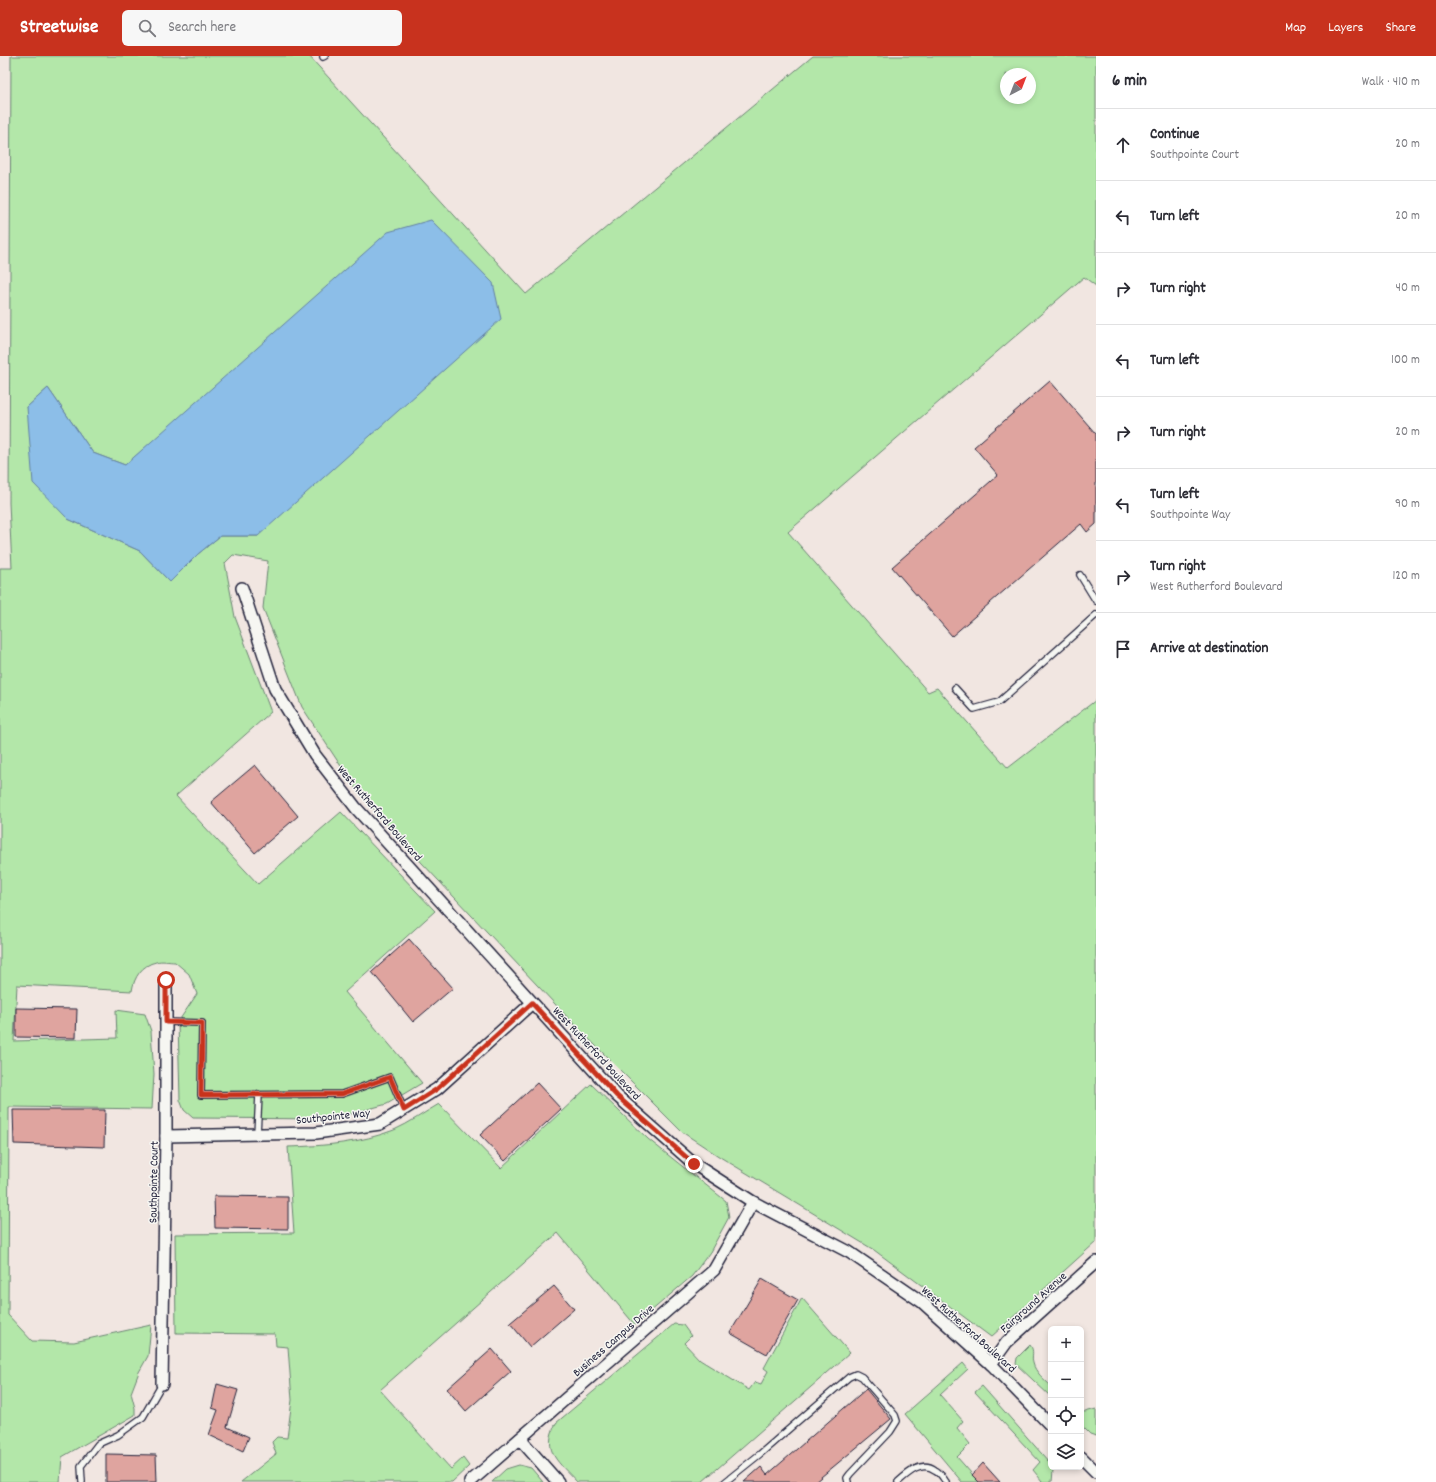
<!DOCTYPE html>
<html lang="en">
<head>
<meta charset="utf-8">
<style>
	:root { --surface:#fff; --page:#f7f7f7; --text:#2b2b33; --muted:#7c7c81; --line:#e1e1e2; --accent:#c8321e }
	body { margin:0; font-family:Dekko,sans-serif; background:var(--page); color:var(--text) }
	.controls { position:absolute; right:12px; bottom:12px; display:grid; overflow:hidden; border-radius:6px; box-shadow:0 2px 6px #0003 }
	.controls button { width:36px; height:36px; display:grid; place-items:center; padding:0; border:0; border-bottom:1px solid var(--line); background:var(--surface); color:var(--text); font:20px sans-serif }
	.compass { position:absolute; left:1000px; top:12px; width:36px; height:36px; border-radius:50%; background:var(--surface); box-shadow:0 2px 6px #0003; rotate:42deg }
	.stop { position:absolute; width:12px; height:12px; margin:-9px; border:3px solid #c8321e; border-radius:50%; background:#fff }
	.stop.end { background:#c8321e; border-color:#fff; box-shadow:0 1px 4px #0008 }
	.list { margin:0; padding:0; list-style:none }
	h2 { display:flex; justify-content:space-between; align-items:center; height:52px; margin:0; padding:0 16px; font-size:17px }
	h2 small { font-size:13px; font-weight:400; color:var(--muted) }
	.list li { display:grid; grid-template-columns:26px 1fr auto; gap:12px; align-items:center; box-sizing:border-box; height:72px; padding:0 16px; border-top:1px solid var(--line) }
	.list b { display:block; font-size:15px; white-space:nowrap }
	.list p { margin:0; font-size:13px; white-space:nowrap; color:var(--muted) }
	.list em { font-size:13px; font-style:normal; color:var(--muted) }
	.icon { flex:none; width:22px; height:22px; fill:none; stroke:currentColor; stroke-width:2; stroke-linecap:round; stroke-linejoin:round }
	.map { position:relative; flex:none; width:1096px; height:1426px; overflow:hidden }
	header { display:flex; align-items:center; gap:24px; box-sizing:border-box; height:56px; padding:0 20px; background:var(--accent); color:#fff }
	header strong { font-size:19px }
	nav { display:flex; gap:22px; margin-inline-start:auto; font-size:14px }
	.search { width:280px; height:36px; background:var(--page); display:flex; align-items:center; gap:10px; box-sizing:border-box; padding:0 14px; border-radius:6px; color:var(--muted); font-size:15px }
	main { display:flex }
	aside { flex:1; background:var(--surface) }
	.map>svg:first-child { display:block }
	.green { fill:#b3e7a9; stroke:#6a8472; fill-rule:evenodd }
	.water { fill:#8cbee8; stroke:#6280a3 }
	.building { fill:#dfa49f; stroke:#22223b }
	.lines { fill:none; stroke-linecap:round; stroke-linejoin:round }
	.lane-casing { stroke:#22223b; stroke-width:8 }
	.street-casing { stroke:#22223b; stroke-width:14 }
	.lane { stroke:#f6f6f2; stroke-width:5.5 }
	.street { stroke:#f6f6f2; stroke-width:11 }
	.route { stroke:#c8321e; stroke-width:5 }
	.labels { text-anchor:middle; stroke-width:3; stroke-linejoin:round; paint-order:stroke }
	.street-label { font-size:12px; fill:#22223b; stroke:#f6f6f2 }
</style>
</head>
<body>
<header>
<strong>Streetwise</strong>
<div class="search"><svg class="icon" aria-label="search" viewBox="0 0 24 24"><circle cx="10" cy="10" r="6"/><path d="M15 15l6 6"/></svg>Search here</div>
<nav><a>Map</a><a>Layers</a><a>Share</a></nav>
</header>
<main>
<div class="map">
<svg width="1096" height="1426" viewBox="0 0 1096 1426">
	<rect width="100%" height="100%" fill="#f1e6e1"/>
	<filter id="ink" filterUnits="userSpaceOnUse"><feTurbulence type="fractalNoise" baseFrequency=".025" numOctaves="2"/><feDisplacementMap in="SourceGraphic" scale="8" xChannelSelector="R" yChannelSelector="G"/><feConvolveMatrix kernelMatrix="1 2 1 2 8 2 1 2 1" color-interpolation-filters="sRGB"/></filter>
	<g filter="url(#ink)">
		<!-- green -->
		<g class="green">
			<path d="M11,0H309L526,238L813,0H1096V230L1084,221L788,476L928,636L937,632L1008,712L1096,644V1186L991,1281L874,1194L720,1101L682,1076L571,965L422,807L356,733L302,651L263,552L268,505L233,499L225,507L235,561L271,656L176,740L258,828L341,756L435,855L345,936L422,1027L387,1048L332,1063L193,1062L184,1054L180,1044L178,966L197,938L189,918L175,906C169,906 162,904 156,906C142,909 134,921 132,935L17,929L14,985L117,982L116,954L145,958L151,975L154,1018L152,1053L9,1051L8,1259L32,1285L74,1286L151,1269L148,1300L139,1316L131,1337L135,1352V1359L62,1401L60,1426H0V512H12L9,447ZM1006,18H1030V42H1006ZM48,332L93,397L125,409L151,387L258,480H220L198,498L170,526L140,495L68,463L27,351Z"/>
			<path d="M591,1028L648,1083L726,1145L729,1161L710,1196L692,1220L635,1269L558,1177L380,1334L451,1413L463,1402L469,1410L452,1426H241L276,1398L272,1386L277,1381L287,1382L292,1344L288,1291L276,1290L275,1278L176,1277L175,1178L294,1177L288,1091C325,1090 360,1087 394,1074C410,1067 425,1056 439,1048L501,1112Z"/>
			<path d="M802,1242L850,1297L702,1426H577C559,1406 541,1396 556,1367L674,1268L683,1269L691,1280L684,1287L700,1304L749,1334L755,1326L761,1328L768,1315L764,1312Z"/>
			<path d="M1030,1289C1035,1295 1031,1300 1033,1307C1035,1316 1044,1323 1051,1330V1341L1016,1308L1017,1302Z"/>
			<path d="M963,1307L968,1313L940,1339L963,1365L957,1372L970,1388L957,1401L979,1426H962L905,1358Z"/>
			<path d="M982,1330L1049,1406L1053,1414L1052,1426H1041L1042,1425L1033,1414L1040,1406L975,1336Z"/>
			<path d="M1096,1353V1380L1090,1378L1081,1369V1355L1085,1356Z"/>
			<path d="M519,1409L531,1412L543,1426H492L506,1413Z"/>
		</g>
		<!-- water -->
		<path class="water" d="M431,164L493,227L501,263L258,480H220L198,498L170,526L140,495L68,463L33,427L27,351L48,332L93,397L125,409L388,176Z"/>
		<!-- building -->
		<g class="building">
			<path d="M1050,325L1096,378V468L1087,476L1081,468L952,580L892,511L998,419L974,391Z"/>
			<path d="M255,709L298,760L255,797L211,746Z"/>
			<path d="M409,883L453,932L413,966L372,916Z"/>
			<path d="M16,952L77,953L76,982L16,981Z"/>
			<path d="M537,1027L561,1053L505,1105L480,1079Z"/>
			<path d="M13,1054H105L104,1091L14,1088Z"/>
			<path d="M214,1140L288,1141V1173L215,1172Z"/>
			<path d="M762,1223L798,1244L767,1298L730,1277Z"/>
			<path d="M554,1230L574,1253L530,1291L510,1267Z"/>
			<path d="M492,1293L511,1315L466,1355L447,1333Z"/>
			<path d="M217,1328L238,1334L227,1371L249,1381L243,1395L209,1379L218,1354L212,1352Z"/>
			<path d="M866,1333L891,1363L815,1426H744L761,1411L767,1419Z"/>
			<path d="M106,1398L156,1399L157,1426H106Z"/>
			<path d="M983,1407L1000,1426H979L972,1419Z"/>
		</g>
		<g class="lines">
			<defs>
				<g id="lane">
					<path d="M323,1L325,0"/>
					<path d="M1080,519L1096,545"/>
					<path d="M955,632L974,653L999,646L1096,559"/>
					<path d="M166,966L202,967L201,1039L342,1038L390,1021L404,1054"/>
					<path d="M257,1078L259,1039"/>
					<path d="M82,1426L81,1410L98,1388L118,1379L143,1361L162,1328"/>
					<path d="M725,1426L760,1398L849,1321L856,1318L862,1321L895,1359L897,1365L890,1376L850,1418L847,1422L848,1426"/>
					<path d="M898,1426C908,1417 922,1404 935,1414C940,1416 943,1422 946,1426"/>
				</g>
				<g id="street">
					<path d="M242,532L275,633L315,699L356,752L617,1040L694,1108L753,1146L849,1196L922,1246L991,1308L1051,1370"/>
					<path d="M166,1080L316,1077L380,1068L437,1033L532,947"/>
					<path d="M991,1308L1007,1286L1096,1206"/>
					<path d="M162,1328L166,1080V924"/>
					<path d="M520,1383L558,1426"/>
					<path d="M1081,1401L1096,1416"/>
					<path d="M470,1426L714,1214L753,1146"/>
				</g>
			</defs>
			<!-- lane casing -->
			<use href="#lane" class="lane-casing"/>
			<!-- street casing -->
			<use href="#street" class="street-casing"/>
			<!-- lane -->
			<use href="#lane" class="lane"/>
			<!-- street -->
			<use href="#street" class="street"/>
		</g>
	</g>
	<g class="lines" filter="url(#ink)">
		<!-- route -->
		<path class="route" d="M166,924V966L202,967L201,1039L342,1038L390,1021L404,1054L437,1033L532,947L617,1040L694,1108"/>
	</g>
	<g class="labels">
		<!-- street labels -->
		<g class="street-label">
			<text transform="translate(380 757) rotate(49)" y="4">West Rutherford Boulevard</text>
			<text transform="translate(597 997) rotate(47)" y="4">West Rutherford Boulevard</text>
			<text transform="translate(333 1060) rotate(-6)" y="4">Southpointe Way</text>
			<text transform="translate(153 1126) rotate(-89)" y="4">Southpointe Court</text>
			<text transform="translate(1033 1246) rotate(-42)" y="4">Fairground Avenue</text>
			<text transform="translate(969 1273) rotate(42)" y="4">West Rutherford Boulevard</text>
			<text transform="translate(613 1284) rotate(-41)" y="4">Business Campus Drive</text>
		</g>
	</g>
</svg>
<div class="controls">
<button>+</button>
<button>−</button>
<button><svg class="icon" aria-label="locate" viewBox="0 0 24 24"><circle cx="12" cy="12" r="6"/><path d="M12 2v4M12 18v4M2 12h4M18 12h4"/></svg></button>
<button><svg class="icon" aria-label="layers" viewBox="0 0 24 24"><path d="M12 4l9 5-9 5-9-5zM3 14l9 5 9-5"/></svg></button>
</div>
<svg class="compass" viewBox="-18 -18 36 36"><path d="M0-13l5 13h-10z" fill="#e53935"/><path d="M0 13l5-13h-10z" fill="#7c7c81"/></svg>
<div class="stop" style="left:166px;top:924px"></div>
<div class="stop end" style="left:694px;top:1108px"></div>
</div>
<aside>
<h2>6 min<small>Walk · 410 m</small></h2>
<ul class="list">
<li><svg class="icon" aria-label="ahead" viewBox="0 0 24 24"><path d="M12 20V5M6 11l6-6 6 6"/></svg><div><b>Continue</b><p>Southpointe Court</p></div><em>20 m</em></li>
<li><svg class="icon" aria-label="left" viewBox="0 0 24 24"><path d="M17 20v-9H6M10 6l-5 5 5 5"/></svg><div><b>Turn left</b></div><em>20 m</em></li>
<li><svg class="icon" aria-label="right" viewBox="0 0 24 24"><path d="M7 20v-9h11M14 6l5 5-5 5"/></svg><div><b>Turn right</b></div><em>40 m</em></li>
<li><svg class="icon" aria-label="left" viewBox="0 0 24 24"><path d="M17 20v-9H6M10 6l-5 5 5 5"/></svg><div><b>Turn left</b></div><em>100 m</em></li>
<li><svg class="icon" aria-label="right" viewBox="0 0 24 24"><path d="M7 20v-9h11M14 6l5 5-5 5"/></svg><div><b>Turn right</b></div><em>20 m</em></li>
<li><svg class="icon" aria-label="left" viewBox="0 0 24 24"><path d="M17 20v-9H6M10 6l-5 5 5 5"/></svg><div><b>Turn left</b><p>Southpointe Way</p></div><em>90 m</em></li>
<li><svg class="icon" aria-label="right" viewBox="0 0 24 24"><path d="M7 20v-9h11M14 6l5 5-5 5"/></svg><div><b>Turn right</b><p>West Rutherford Boulevard</p></div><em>120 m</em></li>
<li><svg class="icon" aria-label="arrive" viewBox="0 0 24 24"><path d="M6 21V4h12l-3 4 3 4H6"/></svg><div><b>Arrive at destination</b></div></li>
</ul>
</aside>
</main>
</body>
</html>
